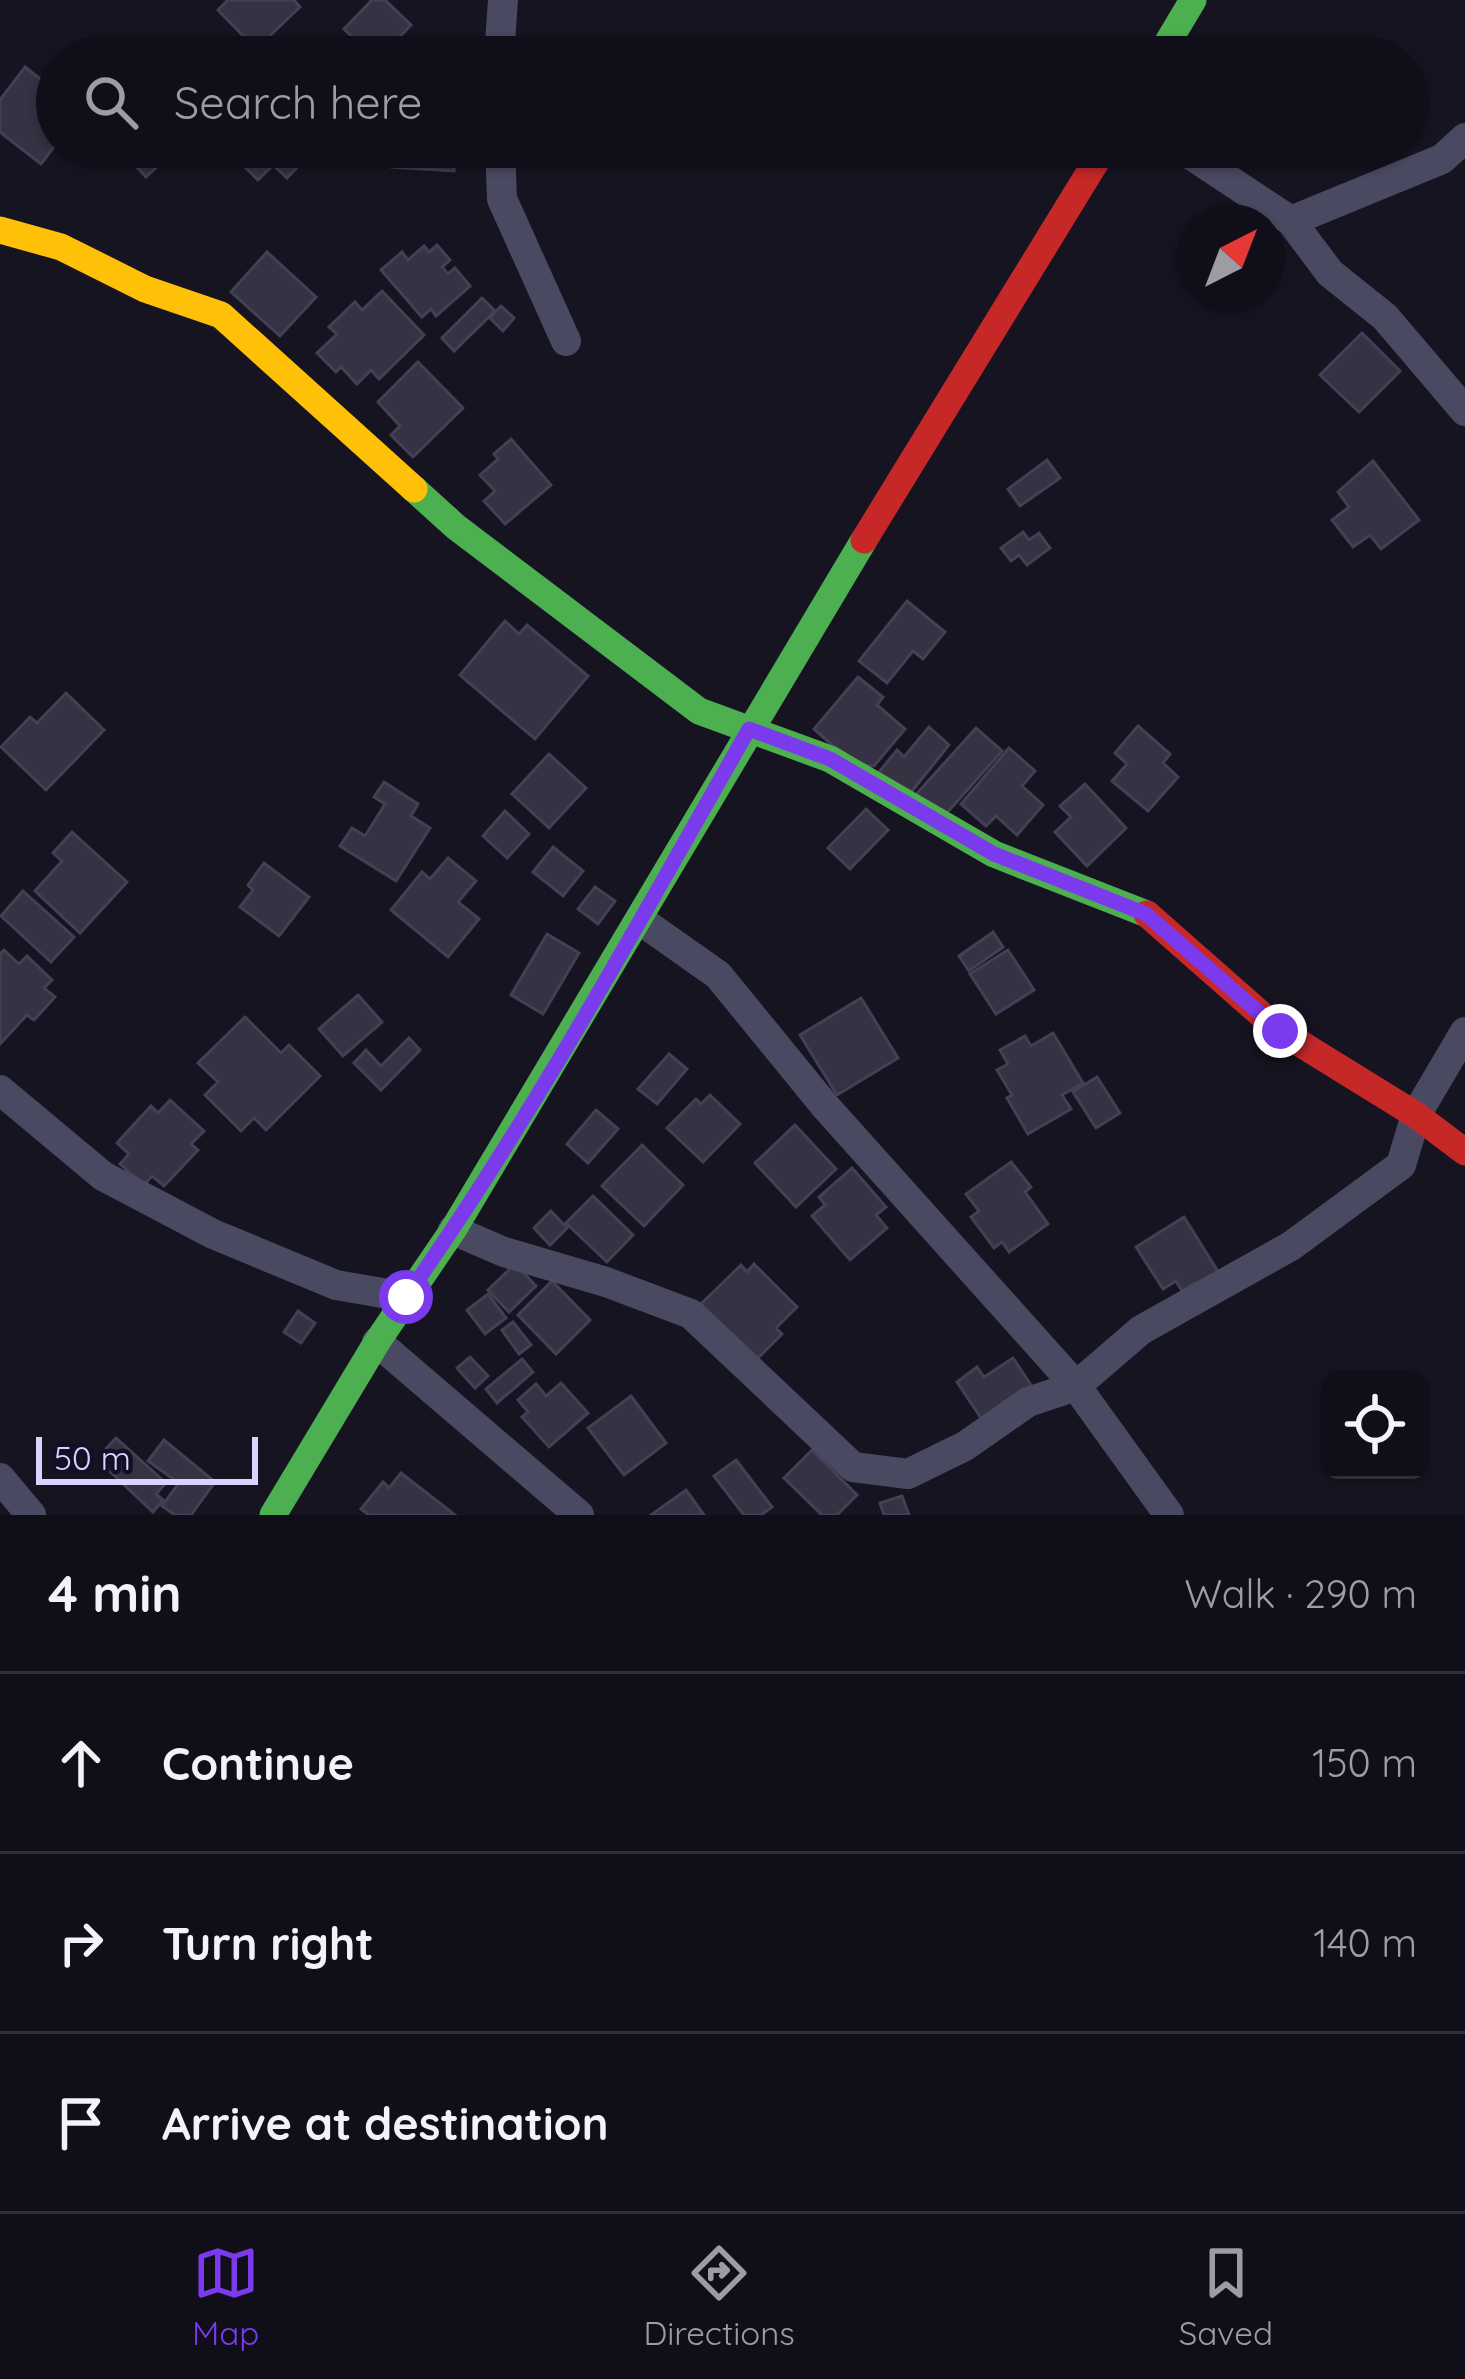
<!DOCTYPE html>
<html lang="en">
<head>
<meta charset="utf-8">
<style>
	:root { --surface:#100f19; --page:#1e1d26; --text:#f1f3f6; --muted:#9c9ca2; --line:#302f38; --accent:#7c3aed }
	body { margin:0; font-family:Quicksand,sans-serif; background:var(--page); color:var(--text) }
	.controls { position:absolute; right:36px; bottom:36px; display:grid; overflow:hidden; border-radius:18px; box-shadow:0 3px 9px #0004 }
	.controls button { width:108px; height:108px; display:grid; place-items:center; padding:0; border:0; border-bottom:3px solid var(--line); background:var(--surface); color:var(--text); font:60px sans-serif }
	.compass { position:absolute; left:1177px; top:204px; width:108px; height:108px; border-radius:50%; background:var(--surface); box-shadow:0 3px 9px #0004; rotate:42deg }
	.scale { position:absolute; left:36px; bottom:30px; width:222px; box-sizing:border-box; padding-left:12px; border:6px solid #d9d4ff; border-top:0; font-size:33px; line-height:42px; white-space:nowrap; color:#d9d4ff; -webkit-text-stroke:9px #130f26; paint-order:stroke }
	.stop { position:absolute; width:36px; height:36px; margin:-27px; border:9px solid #7c3aed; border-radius:50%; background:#fff }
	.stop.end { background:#7c3aed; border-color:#fff; box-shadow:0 3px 12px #0008 }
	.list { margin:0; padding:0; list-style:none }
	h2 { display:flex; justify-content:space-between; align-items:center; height:156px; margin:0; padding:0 48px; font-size:51px }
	h2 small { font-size:39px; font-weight:400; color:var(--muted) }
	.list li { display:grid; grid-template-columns:78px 1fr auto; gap:36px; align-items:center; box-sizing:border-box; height:180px; padding:0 48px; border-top:3px solid var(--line) }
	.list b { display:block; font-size:45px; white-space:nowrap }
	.list em { font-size:39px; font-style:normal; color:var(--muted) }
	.icon { flex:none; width:66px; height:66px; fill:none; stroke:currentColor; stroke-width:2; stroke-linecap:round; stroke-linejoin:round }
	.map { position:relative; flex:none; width:1465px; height:1515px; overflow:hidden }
	.search { position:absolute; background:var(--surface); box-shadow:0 3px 9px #0004; left:36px; right:36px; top:36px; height:132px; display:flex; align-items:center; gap:30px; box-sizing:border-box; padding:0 42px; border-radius:66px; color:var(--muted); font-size:45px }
	.sheet { height:696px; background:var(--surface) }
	nav { display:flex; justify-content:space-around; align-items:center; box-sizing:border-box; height:168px; border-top:3px solid var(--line); background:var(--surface); font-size:33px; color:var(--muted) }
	nav a { display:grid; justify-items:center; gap:6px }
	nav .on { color:var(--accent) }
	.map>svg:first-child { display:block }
	.building { fill:#343243; stroke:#433f54; stroke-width:3 }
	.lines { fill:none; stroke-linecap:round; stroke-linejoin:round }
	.street { stroke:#4a4962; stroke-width:30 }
	.fast { stroke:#4caf50; stroke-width:27 }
	.slow { stroke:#ffc107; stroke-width:27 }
	.jam { stroke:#c62828; stroke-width:27 }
	.route { stroke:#7c3aed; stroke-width:15 }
</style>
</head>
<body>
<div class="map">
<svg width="1465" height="1515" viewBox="0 0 1465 1515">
	<rect width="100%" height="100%" fill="#161421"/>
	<!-- building -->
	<g class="building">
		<path d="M228,0H294L300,7L256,49L218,10Z"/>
		<path d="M372,0H385L411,25L380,57H373L344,29Z"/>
		<path d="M25,67L57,92L52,102L57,105V143L41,164L0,132V100Z"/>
		<path d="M99,147H179L146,177L120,149L110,159Z"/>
		<path d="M240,147H317L287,178L273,165L258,180L235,157Z"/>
		<path d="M393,147H456L454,171L392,167Z"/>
		<path d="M437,245L450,260L442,267L448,274L455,268L470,286L436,316L431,309L422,317L381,270L402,252L408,260L424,246L429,252Z"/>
		<path d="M267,252L316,297L280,336L231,292Z"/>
		<path d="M382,291L424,335L379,379L371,370L357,384L341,367L336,372L317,353L337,334L329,327L355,302L362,310Z"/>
		<path d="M482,298L495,311L454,351L442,338Z"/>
		<path d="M501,306L514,318L503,331L490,318Z"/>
		<path d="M1362,333L1400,371L1359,412L1320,375Z"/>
		<path d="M418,362L463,408L413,457L391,435L400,426L378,402Z"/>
		<path d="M511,439L551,485L505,524L484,501L495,491L480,475L498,459L494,454Z"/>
		<path d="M1047,460L1060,478L1020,506L1008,489Z"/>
		<path d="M1373,461L1419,520L1381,549L1370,535L1353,547L1332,520L1349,507L1338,492Z"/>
		<path d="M1023,532L1029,540L1039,533L1050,548L1027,565L1019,555L1011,561L1001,548Z"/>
		<path d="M907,601L945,632L923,659L913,651L887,683L859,661Z"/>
		<path d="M505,621L519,634L527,625L588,676L535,739L460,675Z"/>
		<path d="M858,677L883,697L877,705L905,729L874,766L855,765L814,729Z"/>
		<path d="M66,693L104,730L46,790L1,747L30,717L37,723Z"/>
		<path d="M1138,726L1170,754L1163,763L1178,777L1148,811L1112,781L1127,764L1115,753Z"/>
		<path d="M929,727L949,745L908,796L879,772L897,750L904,757Z"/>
		<path d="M976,728L1002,751L946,814L912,799Z"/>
		<path d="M1009,748L1035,771L1022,786L1043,805L1017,835L996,816L986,826L961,804Z"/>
		<path d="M549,754L586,788L549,828L512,794Z"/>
		<path d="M384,782L418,804L411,816L430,828L396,881L340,846L352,828L365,836L385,804L374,797Z"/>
		<path d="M1085,784L1126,828L1087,866L1055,832L1071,817L1060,806Z"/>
		<path d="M866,809L888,830L850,869L828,848Z"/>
		<path d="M505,811L529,834L507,858L483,836Z"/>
		<path d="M72,832L127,882L80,933L35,891L62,861L53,853Z"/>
		<path d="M553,847L583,871L563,896L533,872Z"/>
		<path d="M448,858L476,881L458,902L479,919L448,957L391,910L422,872L430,879Z"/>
		<path d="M264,863L309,897L279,936L240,907L253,890L248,885Z"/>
		<path d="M595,887L615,901L598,924L578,909Z"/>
		<path d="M23,891L74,937L51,962L1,916Z"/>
		<path d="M993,932L1003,947L969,971L959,956Z"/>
		<path d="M547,934L579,953L543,1014L511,995Z"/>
		<path d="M4,950L19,964L27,956L52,980L44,988L55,997L34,1020L27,1015L0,1044V954Z"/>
		<path d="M1008,950L1034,990L996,1014L970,974Z"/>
		<path d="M358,995L382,1022L343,1056L319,1029Z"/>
		<path d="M861,998L898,1058L837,1095L800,1035Z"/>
		<path d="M245,1017L281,1053L289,1045L320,1076L266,1130L254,1118L241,1131L205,1095L218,1082L198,1063Z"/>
		<path d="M1053,1033L1083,1083L1062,1095L1071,1109L1028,1134L1007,1098L1012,1095L997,1070L1008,1064L1000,1050L1025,1036L1031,1046Z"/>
		<path d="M409,1038L420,1050L381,1090L354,1063L366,1050L381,1066Z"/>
		<path d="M669,1054L687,1069L657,1104L638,1089Z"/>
		<path d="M1097,1077L1120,1113L1096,1128L1073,1092Z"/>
		<path d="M710,1095L740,1124L703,1162L667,1128L696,1099L701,1104Z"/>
		<path d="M170,1100L204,1131L191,1144L198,1150L164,1186L152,1176L144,1185L120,1164L129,1154L117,1143L151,1106L158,1113Z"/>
		<path d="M596,1110L618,1129L588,1163L567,1144Z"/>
		<path d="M795,1125L836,1169L796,1207L755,1163Z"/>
		<path d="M642,1145L683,1185L644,1226L602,1186Z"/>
		<path d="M1011,1162L1031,1187L1025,1192L1048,1224L1009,1252L1002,1242L994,1248L971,1217L979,1211L966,1194Z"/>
		<path d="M852,1168L886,1207L876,1215L887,1228L850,1260L812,1216L825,1205L819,1197Z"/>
		<path d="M593,1196L633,1235L607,1262L566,1223Z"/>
		<path d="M551,1211L567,1228L550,1245L534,1228Z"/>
		<path d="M1184,1217L1219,1273L1198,1287L1195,1283L1182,1291L1176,1281L1163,1289L1136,1247Z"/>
		<path d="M515,1264L536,1286L509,1312L488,1290Z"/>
		<path d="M754,1264L797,1307L776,1328L782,1334L756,1360L700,1305L741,1265L747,1272Z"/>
		<path d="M552,1281L590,1320L556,1354L518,1315Z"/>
		<path d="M488,1294L506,1318L485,1334L467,1310Z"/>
		<path d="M298,1311L315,1323L301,1343L284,1332Z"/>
		<path d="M513,1322L531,1345L519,1354L502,1330Z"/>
		<path d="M470,1357L488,1376L475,1388L457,1368Z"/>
		<path d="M1013,1358L1033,1388L983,1421L957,1382L977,1367L984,1377Z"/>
		<path d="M522,1359L533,1372L497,1403L486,1389Z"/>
		<path d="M561,1383L588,1413L549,1447L522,1417L528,1412L518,1400L536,1384L546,1396Z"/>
		<path d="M631,1396L666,1443L624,1475L588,1428Z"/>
		<path d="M116,1438L166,1483L156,1494L163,1500L153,1512L101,1463L108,1455L104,1451Z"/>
		<path d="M164,1440L215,1482L191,1515H175L162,1506L179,1483L148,1461Z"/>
		<path d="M812,1450L857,1495L837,1515H822L784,1478Z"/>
		<path d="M736,1460L772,1507L761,1515H744L714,1476Z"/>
		<path d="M401,1473L455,1515H369L361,1509L383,1482L389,1488Z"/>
		<path d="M686,1490L704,1515H651Z"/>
		<path d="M902,1496L909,1515H884L880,1503Z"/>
	</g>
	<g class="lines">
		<!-- street -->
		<g class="street">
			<path d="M499,57L503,0"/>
			<path d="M500,147L502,199L566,341"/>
			<path d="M1179,147L1291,221L1330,273L1385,317L1465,411"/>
			<path d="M1291,221L1442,159L1465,138"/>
			<path d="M640,920L718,975L825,1106L1076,1386L1169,1515"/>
			<path d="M0,1090L103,1176L213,1234L336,1285L406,1297"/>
			<path d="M453,1230L504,1252L606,1282L691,1314L853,1467L908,1474L965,1446L1028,1402L1076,1386L1141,1330L1291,1246L1401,1165L1416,1115L1465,1032"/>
			<path d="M377,1342L579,1515"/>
			<path d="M0,1478L31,1515"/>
		</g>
		<!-- fast -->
		<g class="fast">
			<path d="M1159,57L1193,0"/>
			<path d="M414,489L456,527L699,711L830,759L994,854L1147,914"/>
			<path d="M273,1515L377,1342L453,1230L864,540"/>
		</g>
		<!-- slow -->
		<path class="slow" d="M0,230L61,247L145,289L221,315L414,489"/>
		<!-- jam -->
		<g class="jam">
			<path d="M864,540L1105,147"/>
			<path d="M1147,914L1280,1031L1416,1115L1465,1152"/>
		</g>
	</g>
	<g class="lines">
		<!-- route -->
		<path class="route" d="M406,1297C533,1117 640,920 749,729L830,759L994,854L1146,914L1280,1031"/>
	</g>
</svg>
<div class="controls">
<button><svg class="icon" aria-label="locate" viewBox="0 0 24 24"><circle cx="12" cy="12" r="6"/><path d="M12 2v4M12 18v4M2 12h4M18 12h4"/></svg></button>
</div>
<svg class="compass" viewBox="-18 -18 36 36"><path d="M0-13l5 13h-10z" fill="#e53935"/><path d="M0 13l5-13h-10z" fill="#9c9ca2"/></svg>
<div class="scale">50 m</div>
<div class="stop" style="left:406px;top:1297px"></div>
<div class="stop end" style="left:1280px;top:1031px"></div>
<div class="search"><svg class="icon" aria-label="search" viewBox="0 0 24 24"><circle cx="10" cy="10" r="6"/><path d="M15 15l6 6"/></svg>Search here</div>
</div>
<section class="sheet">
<h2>4 min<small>Walk · 290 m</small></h2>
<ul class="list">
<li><svg class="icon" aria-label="ahead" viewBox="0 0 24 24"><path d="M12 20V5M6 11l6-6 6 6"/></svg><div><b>Continue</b></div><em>150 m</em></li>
<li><svg class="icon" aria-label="right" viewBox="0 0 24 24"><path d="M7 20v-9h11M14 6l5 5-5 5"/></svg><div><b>Turn right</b></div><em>140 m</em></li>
<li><svg class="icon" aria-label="arrive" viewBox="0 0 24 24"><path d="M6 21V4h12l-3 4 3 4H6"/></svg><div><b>Arrive at destination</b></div></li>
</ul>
</section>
<nav>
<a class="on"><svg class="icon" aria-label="map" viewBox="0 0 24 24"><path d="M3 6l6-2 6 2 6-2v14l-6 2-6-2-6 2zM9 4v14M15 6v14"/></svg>Map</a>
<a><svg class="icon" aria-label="directions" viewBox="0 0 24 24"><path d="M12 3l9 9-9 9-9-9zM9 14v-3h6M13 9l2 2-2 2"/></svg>Directions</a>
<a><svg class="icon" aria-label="saved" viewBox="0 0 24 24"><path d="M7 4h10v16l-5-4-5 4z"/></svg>Saved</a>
</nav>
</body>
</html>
